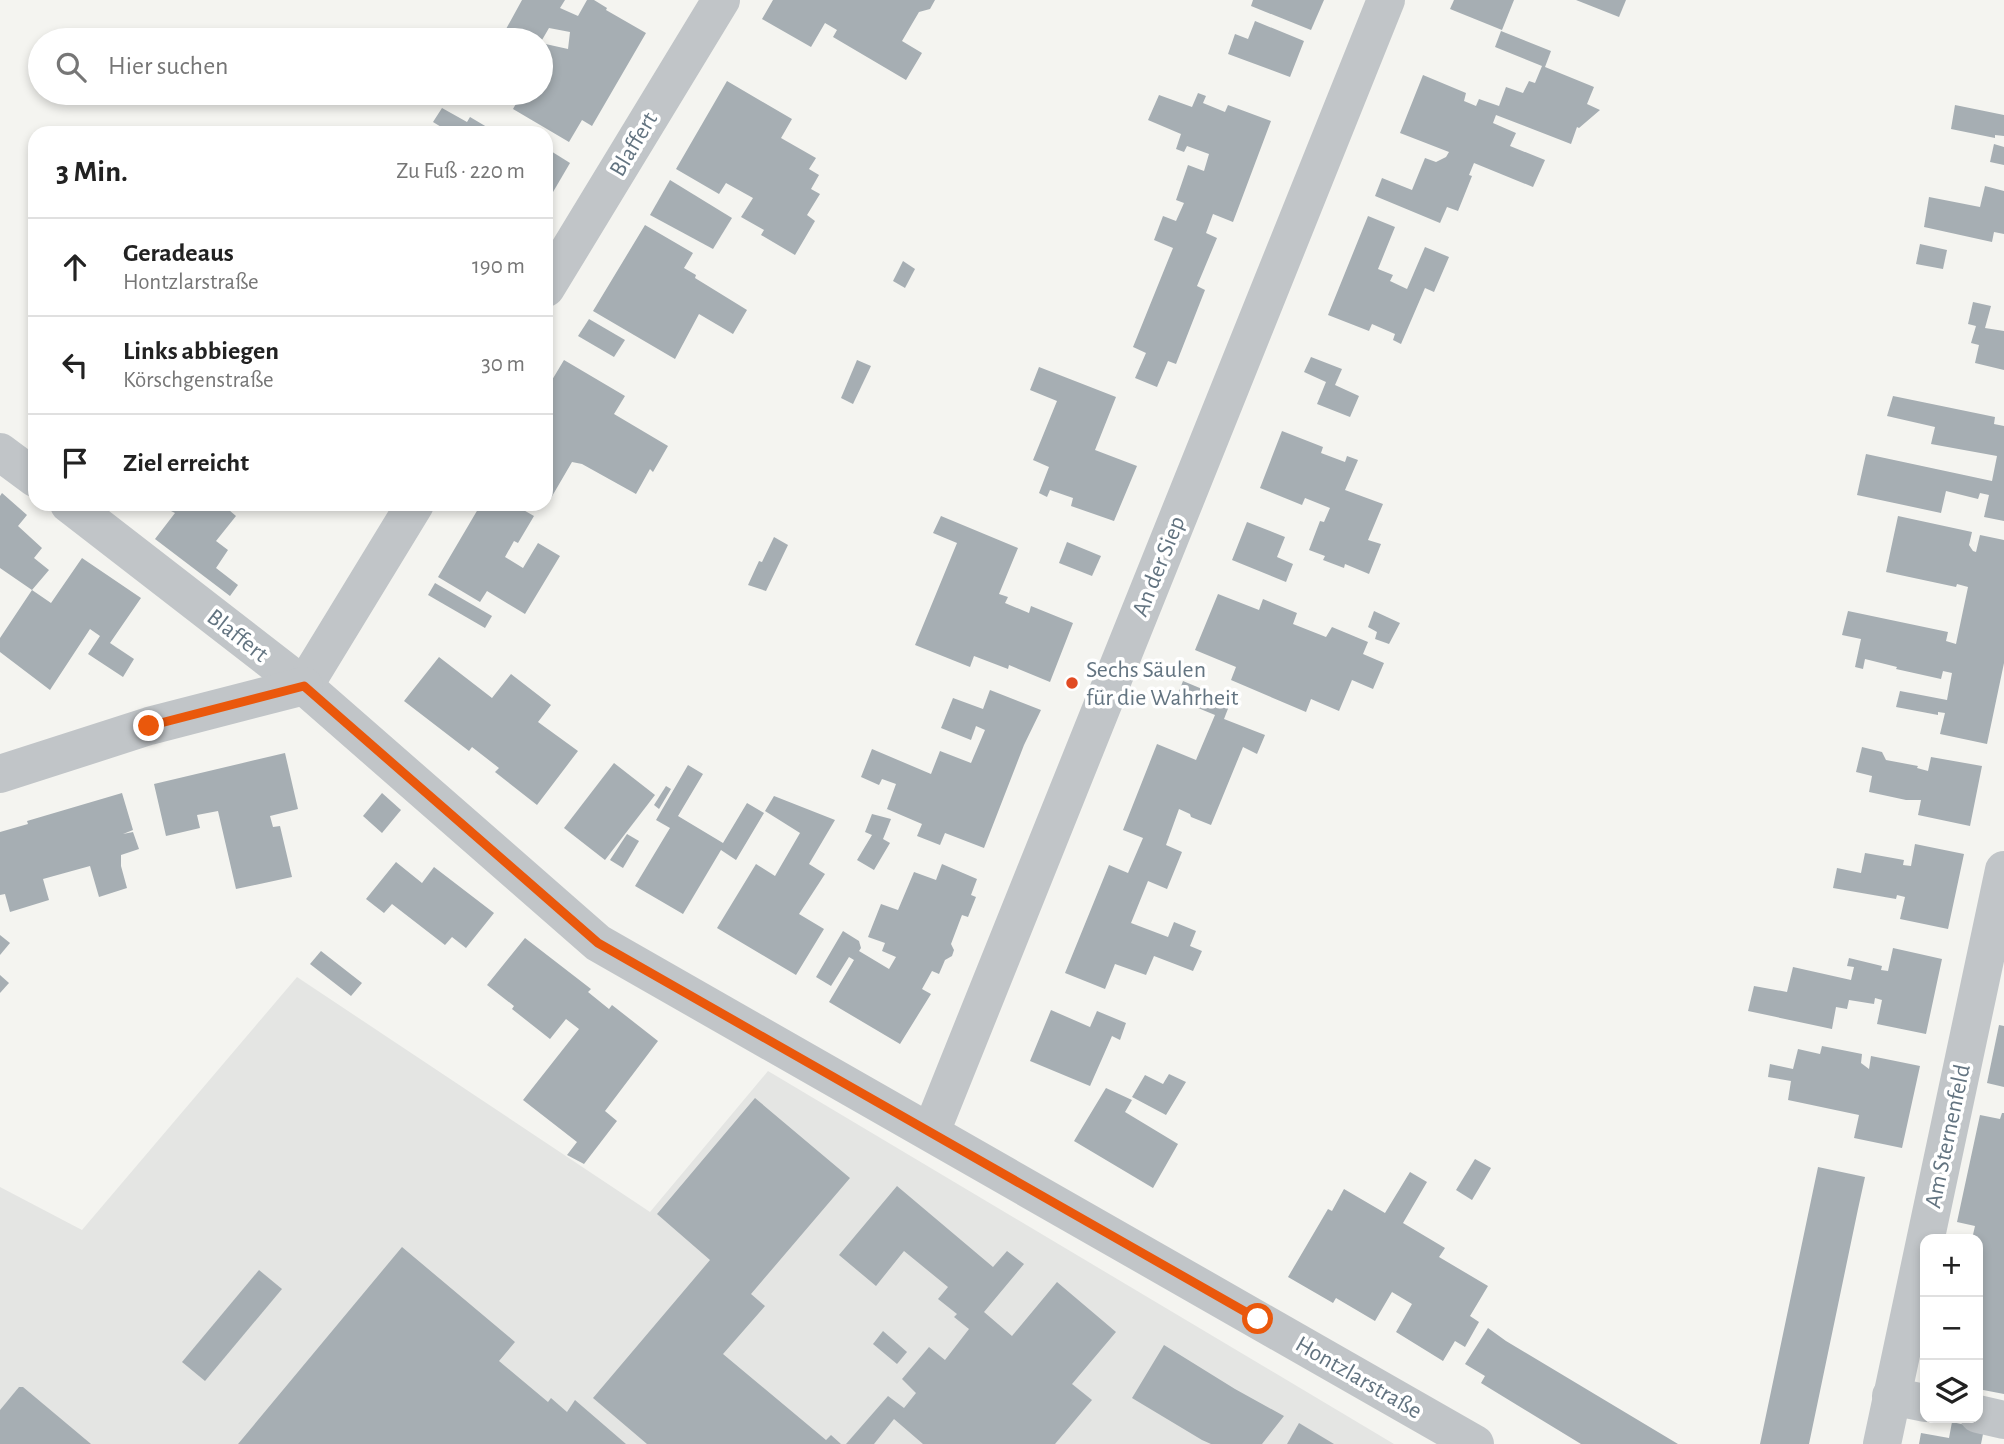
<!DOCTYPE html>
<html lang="de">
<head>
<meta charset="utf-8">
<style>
	:root { --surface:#fff; --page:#f6f6f6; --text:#222; --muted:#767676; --line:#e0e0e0 }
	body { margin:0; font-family:"Alegreya Sans",sans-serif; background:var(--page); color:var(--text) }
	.controls { position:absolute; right:21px; bottom:21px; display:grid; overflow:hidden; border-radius:14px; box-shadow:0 4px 10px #0003 }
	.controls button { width:63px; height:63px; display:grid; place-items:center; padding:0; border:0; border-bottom:2px solid var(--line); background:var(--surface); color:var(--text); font:35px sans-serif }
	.stop { position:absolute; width:21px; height:21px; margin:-16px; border:5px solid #ea580c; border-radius:50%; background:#fff }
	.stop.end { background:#ea580c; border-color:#fff; box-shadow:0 2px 7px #0008 }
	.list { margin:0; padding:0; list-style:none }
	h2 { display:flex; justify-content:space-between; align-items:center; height:91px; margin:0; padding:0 28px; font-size:30px }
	h2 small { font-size:23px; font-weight:400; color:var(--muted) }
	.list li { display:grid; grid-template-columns:46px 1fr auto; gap:21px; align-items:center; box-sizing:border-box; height:98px; padding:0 28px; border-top:2px solid var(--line) }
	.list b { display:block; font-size:26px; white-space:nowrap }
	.list p { margin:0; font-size:23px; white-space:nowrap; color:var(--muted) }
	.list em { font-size:23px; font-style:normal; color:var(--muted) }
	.icon { flex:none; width:38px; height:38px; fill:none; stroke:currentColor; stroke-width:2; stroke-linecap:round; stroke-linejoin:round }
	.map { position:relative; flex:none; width:2004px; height:1444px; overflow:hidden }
	.search { position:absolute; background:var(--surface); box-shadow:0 4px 10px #0003; left:28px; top:28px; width:525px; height:77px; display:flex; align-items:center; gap:18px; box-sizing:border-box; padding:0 24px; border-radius:38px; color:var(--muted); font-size:26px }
	.panel { position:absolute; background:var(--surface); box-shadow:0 4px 10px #0003; left:28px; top:126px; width:525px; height:385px; border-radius:21px }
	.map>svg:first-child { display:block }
	.built { fill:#e4e5e3 }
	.building { fill:#a6aeb3 }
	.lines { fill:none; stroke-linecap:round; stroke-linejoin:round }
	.minor { stroke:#c1c5c8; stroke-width:38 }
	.route { stroke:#ea580c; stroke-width:9 }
	.poi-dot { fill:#e14b23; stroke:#fff; stroke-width:2.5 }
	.labels { text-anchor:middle; stroke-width:7; stroke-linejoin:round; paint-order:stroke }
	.street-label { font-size:24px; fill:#637481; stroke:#fff }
	.poi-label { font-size:24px; fill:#637481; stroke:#fff; text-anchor:start }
</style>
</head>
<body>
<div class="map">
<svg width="2004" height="1444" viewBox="0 0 2004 1444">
	<rect width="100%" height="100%" fill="#f4f4f0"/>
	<!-- built -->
	<path class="built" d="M297,977L650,1212L768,1071L1394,1444H0V1187L82,1230Z"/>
	<!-- building -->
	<g class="building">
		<path d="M522,0H565L560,8L578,16L587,0H594L607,8L606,10L646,33L592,126L582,120L569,142L513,109L522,93H541V43L568,49L570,32L549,28L542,40H500Z"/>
		<path d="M773,0H935L930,9L919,12L902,41L922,53L906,80L833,37L837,30L825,23L811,47L762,19Z"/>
		<path d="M1253,0H1324L1311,30L1251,6Z"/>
		<path d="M1454,0H1514L1502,30L1450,9Z"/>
		<path d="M1576,0H1626L1619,17Z"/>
		<path d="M1255,21L1304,41L1290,77L1228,54L1235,34L1248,39Z"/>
		<path d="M1501,31L1551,51L1545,67L1594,87L1587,104L1600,110L1579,128L1577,127L1571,144L1496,115L1493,123L1516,133L1510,146L1545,160L1533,187L1474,163L1469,175L1472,176L1458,211L1447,207L1440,223L1375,196L1382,178L1412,190L1425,158L1436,162L1446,157L1449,152L1400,133L1423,75L1466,93L1464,101L1476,106L1479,99L1499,106L1506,87L1523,93L1529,81L1535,83L1542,66L1495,47Z"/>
		<path d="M727,81L792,119L781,138L816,158L809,169L819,175L811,189L820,194L807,215L815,221L795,255L761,235L764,230L741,217L753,198L726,183L719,194L676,169Z"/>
		<path d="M1198,93L1206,96L1203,103L1225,112L1228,105L1271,121L1233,222L1213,214L1206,233L1217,238L1197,286L1205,290L1176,364L1168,361L1157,387L1135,378L1146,353L1133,347L1173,248L1154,240L1163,216L1176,221L1184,203L1176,200L1188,165L1204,171L1209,154L1187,146L1184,152L1176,149L1181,134L1148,120L1159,95L1192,107Z"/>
		<path d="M1955,105L2004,115V136L1995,135V138L1951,129Z"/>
		<path d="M442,108L467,122L470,117L497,133H451L433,122Z"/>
		<path d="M1994,144L2004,147V165L1990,162Z"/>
		<path d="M546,148L570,163L546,204Z"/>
		<path d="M670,180L732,218L713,249L650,215Z"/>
		<path d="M1985,186L2004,191V234L1994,232L1992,242L1924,227L1929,197L1980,207Z"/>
		<path d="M1368,216L1395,227L1378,269L1393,275L1390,281L1407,289L1425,247L1449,257L1434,292L1425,288L1401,344L1393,340L1395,334L1372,324L1369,331L1328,315Z"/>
		<path d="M645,225L693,253L684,268L696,275L695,278L747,310L733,334L699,314L675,359L593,311Z"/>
		<path d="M1920,244L1947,250L1943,269L1916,264Z"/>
		<path d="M903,261L915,269L905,288L893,281Z"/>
		<path d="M1973,302L1991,306L1985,328L2004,331V370L1975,363L1979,345L1971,343L1976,326L1968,324Z"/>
		<path d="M589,319L625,340L614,357L578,336Z"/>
		<path d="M1311,357L1342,369L1335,385L1359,396L1350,417L1317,404L1326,382L1304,372Z"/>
		<path d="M564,360L625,396L614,414L668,446L653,472L650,469L636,494L582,464L572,462L551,498L546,496V390Z"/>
		<path d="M857,360L871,366L853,404L841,398Z"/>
		<path d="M1039,367L1116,397L1095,450L1137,466L1114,521L1071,506L1073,498L1050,490L1047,497L1039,493L1049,467L1033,460L1057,401L1030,390Z"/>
		<path d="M1893,396L1995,417L1994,424L2004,426V521L1984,517L1989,495L1980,493L1978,499L1946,491L1941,513L1857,495L1866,454L1992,481L1997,456L1931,444L1935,427L1887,416Z"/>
		<path d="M1282,431L1323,447L1321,453L1345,462L1347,456L1358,460L1345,490L1383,504L1368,540L1381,544L1369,574L1345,564L1344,568L1323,560L1325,556L1309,550L1320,521L1324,522L1330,508L1305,498L1302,505L1260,488Z"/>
		<path d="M2,493L27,515L18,526L42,548L34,558L49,570L32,590L0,568V496Z"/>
		<path d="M170,504H222L236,516L216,541L228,550L216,568L238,585L230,596L155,539L175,513L167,509Z"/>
		<path d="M481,504H513L534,516L518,543L514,541L505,557L523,568L538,543L560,556L525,614L487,591L480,602L438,577Z"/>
		<path d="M941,516L1018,548L999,594L1008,597L1005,603L1029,613L1031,606L1073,623L1050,682L1009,665L1008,669L974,656L970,667L915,645L957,543L933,533Z"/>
		<path d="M1898,516L1972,532L1969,545L1973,551L1976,552L1980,535L2004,540V663L1987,744L1940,734L1945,713L1938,712V715L1896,707L1900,691L1947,700L1952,673L1943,671L1941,679L1896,669L1897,667L1865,659L1863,669L1855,667L1861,639L1842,635L1848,611L1948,632L1946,641L1956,644L1968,587L1957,584L1956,587L1886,572Z"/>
		<path d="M1247,522L1285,537L1277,557L1293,564L1286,582L1232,560Z"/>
		<path d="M774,537L788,545L766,591L748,585L759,561L762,562Z"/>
		<path d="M1067,542L1101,556L1092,576L1059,563Z"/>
		<path d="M82,558L141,598L110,643L134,659L123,677L88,654L100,636L90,629L50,690L0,652V638L32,590L51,603Z"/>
		<path d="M435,583L492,616L485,628L428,595Z"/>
		<path d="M1218,594L1259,610L1263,599L1297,613L1293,624L1326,637L1332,627L1368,642L1363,654L1384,663L1373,689L1352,680L1339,711L1311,699L1306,712L1231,680L1236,667L1195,650Z"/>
		<path d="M1374,611L1400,623L1389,644L1375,639L1377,632L1368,627Z"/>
		<path d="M439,657L492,698L511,674L551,705L538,722L578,751L537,805L495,772L499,768L472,747L469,751L404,701Z"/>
		<path d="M1183,681L1231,701L1224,719L1265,735L1257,754L1243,747L1211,825L1191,817L1190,814L1179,809L1166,845L1182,852L1167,889L1148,881L1131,923L1168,937L1174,922L1196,931L1190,946L1202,951L1193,971L1154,956L1146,975L1115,964L1105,989L1065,973L1109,865L1128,873L1143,838L1123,830L1157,744L1196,760L1215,715L1176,699Z"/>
		<path d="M990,690L1041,710L1024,745L984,848L945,833L940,845L917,836L922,824L887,809L896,784L882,779L879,785L861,777L872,749L931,774L940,751L971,763L985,730L976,726L971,740L941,728L953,698L983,709Z"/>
		<path d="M1862,747L1882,752L1886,760L1918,766L1917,768L1928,771L1931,757L1982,766L1970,826L1918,815L1921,800H1906L1869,792L1872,776L1856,772Z"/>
		<path d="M285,753L298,809L270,816L273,827L280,826L292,877L236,889L218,811L197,815L200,828L166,836L154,784Z"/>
		<path d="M614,763L655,795L605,860L564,828Z"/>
		<path d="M688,765L703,774L678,816L723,843L747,803L764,813L736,860L721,850L683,914L635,886L670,828L656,820Z"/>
		<path d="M666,786L671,789L659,809L654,805Z"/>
		<path d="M122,793L133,830L123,834L133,832L139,849L121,855V866L127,888L99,897L90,866L43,879L49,900L10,912L5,894L0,895V832L28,824L27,821Z"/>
		<path d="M382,793L401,810L382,833L363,816Z"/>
		<path d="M774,796L835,820L809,864L825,874L799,914L824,929L796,975L717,928L756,864L775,876L800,833L765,811Z"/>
		<path d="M872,814L891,819L883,839L890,843L874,870L857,860L872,835L865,832Z"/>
		<path d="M627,834L639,841L623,868L610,860Z"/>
		<path d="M1915,844L1964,854L1948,929L1900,919L1905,897L1897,895L1896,899L1833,888L1837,868L1861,873L1865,853L1904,860L1903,865L1911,866Z"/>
		<path d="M396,862L422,883L434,867L494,913L466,948L452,937L445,945L392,904L384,913L366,899Z"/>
		<path d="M942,864L977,879L971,895L976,897L968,917L962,915L951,944L954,950L952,956L945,960L939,974L932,971L922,989L931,994L900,1044L829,1002L854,960L849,957L831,986L816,977L843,931L859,941L861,948L859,951L889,969L896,957L882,951L885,943L868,937L881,904L898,910L914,872L936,880Z"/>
		<path d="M0,935L10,943L0,955Z"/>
		<path d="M525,938L591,989L588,992L609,1009L612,1005L658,1041L605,1111L617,1121L584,1164L567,1155L577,1142L523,1100L579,1029L566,1019L550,1039L512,1009L514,1006L487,985Z"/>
		<path d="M1893,948L1942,959L1926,1034L1877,1024L1882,1000L1875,998L1874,1004L1849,1000L1847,1009L1836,1007L1832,1029L1748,1011L1754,986L1787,992L1793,967L1851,980L1854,967L1847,966L1849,958L1882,966L1881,970L1888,971Z"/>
		<path d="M321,951L362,983L351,996L310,964Z"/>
		<path d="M0,975L9,983L0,993Z"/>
		<path d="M1051,1010L1090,1027L1097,1011L1126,1023L1120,1040L1112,1036L1090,1086L1030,1061Z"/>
		<path d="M1999,1025L2004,1026V1087L1987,1083Z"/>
		<path d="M1822,1046L1862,1054L1861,1063L1869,1069L1871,1056L1920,1066L1902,1148L1854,1138L1859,1115L1788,1100L1791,1081L1768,1077L1770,1064L1793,1069L1798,1049L1820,1054Z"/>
		<path d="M1169,1074L1186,1082L1166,1115L1132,1097L1145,1075L1163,1084Z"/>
		<path d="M1106,1088L1132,1100L1125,1112L1178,1144L1153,1188L1074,1141Z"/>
		<path d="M755,1098L850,1178L751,1294L765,1306L723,1354L826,1440L831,1435L841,1444H647L593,1398L710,1260L657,1214Z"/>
		<path d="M2002,1113H2004V1394L1978,1389V1239H1972L1975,1226L1957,1222L1980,1115L2000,1119Z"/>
		<path d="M1475,1159L1491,1168L1472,1200L1456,1190Z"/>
		<path d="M1818,1167L1865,1177L1858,1209L1809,1444H1760Z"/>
		<path d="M1410,1172L1427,1182L1403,1223L1445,1248L1439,1257L1488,1286L1470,1316L1479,1322L1465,1347L1455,1341L1443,1361L1396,1332L1412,1304L1392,1292L1375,1321L1336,1298L1333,1303L1288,1277L1328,1209L1332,1211L1344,1189L1385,1213Z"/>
		<path d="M897,1186L993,1267L1007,1251L1024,1264L984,1312L1012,1336L1057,1282L1116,1332L1072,1384L1092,1400L1055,1444H923L894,1419L874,1444H846L888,1396L904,1408L916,1393L902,1379L929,1347L945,1360L969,1329L954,1317L957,1314L938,1299L948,1287L904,1251L876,1286L839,1255Z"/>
		<path d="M402,1247L515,1342L499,1361L548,1402L551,1398L567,1412L575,1400L626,1444H238Z"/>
		<path d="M259,1270L282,1289L205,1381L182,1362Z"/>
		<path d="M1488,1328L1506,1341L1678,1444H1581L1481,1383L1485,1376L1465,1364Z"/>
		<path d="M883,1331L907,1352L897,1364L873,1344Z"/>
		<path d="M1164,1345L1235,1389L1284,1416L1262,1444H1211L1202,1440L1132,1398Z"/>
		<path d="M19,1387H23L91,1444H0V1410Z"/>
		<path d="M1952,1422L1984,1429L1981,1444H1919L1921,1433L1949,1438Z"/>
		<path d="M1299,1423L1334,1444H1287Z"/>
	</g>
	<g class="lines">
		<!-- minor -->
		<g class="minor">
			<path d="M546,288L721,0"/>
			<path d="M0,452L35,478"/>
			<path d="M69,504L304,686L598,943L1475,1444"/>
			<path d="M304,686L415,504"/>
			<path d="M0,774L149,726L304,686"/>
			<path d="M931,1132L1386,0"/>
			<path d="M1891,1396L1925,1403"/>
			<path d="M1978,1414L2004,1420"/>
			<path d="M1882,1444L2004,870"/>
		</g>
	</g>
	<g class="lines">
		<!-- route -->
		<path class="route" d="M149,726L304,686L598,943L1258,1319"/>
	</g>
	<!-- markers -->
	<circle class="poi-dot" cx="1072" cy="683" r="7"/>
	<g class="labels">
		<!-- street labels -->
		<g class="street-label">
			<text transform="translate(633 144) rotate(-59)" y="8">Blaffert</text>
			<text transform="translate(1158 566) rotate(-68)" y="8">An der Siep</text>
			<text transform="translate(238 635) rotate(38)" y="8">Blaffert</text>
			<text transform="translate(1947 1136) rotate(-78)" y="8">Am Sternenfeld</text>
			<text transform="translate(1359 1377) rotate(30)" y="8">Hontzlarstraße</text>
		</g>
		<!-- poi labels -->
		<g class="poi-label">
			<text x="1086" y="677">Sechs Säulen<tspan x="1086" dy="28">für die Wahrheit</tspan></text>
		</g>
	</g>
</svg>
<div class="controls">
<button>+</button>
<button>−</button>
<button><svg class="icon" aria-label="layers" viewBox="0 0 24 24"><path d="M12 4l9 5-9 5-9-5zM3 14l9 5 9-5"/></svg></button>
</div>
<div class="stop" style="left:1258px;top:1319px"></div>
<div class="stop end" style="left:149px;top:726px"></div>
<div class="search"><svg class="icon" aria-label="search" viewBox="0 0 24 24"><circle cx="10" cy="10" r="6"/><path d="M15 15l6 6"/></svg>Hier suchen</div>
<section class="panel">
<h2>3 Min.<small>Zu Fuß · 220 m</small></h2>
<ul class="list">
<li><svg class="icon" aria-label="ahead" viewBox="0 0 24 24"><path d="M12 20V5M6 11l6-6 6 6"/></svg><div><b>Geradeaus</b><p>Hontzlarstraße</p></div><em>190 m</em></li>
<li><svg class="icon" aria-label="left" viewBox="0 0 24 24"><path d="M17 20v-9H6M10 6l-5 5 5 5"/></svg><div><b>Links abbiegen</b><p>Körschgenstraße</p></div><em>30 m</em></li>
<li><svg class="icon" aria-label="arrive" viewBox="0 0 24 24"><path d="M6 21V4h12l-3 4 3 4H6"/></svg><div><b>Ziel erreicht</b></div></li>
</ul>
</section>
</div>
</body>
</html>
